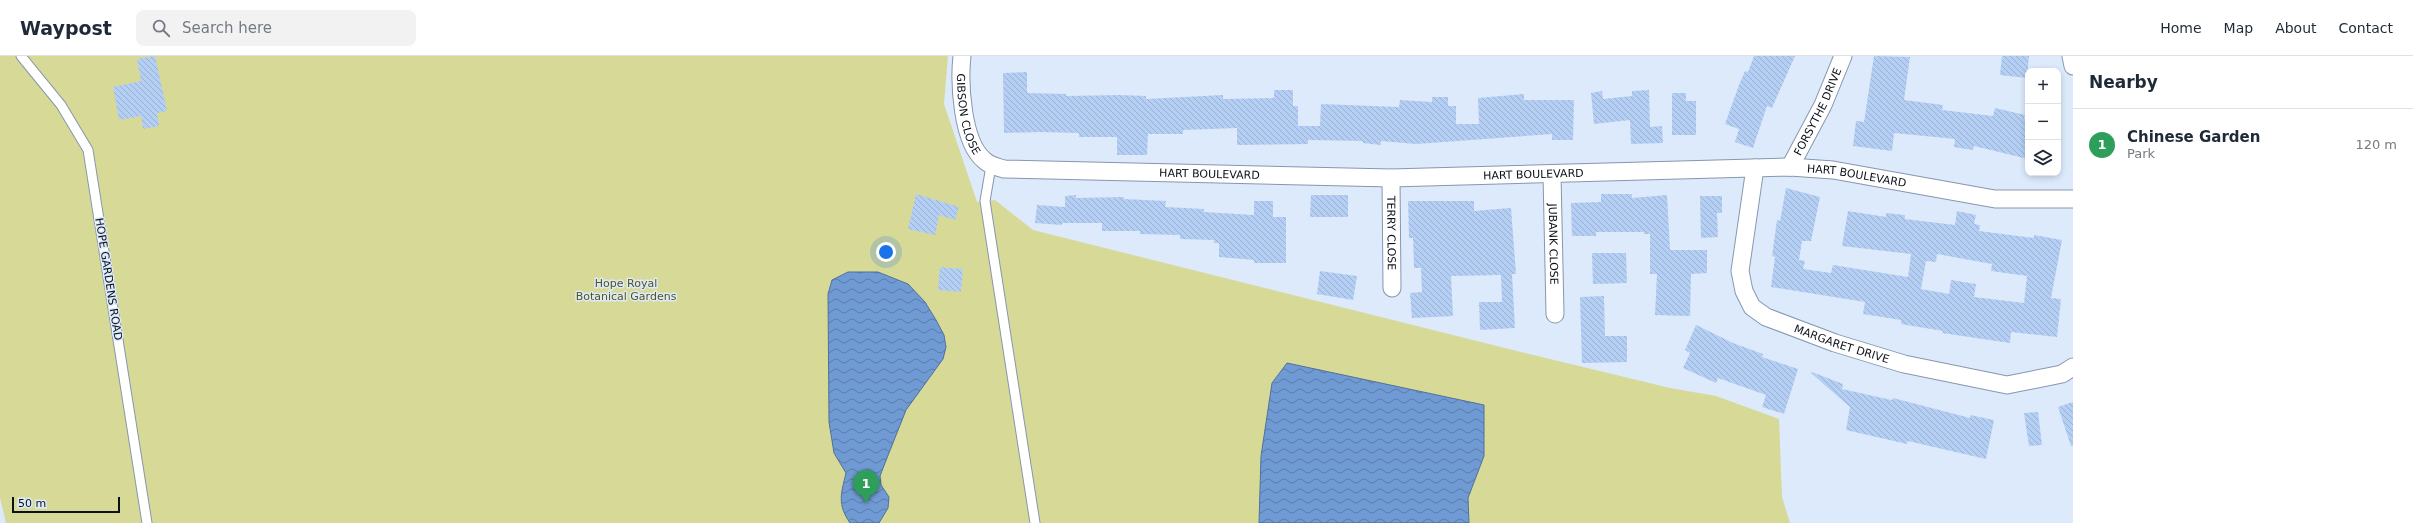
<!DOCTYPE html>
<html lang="en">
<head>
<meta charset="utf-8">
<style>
	:root { --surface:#fff; --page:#f2f2f3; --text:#1f2937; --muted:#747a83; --line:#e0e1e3; --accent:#b45309 }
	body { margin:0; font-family:"DejaVu Sans",sans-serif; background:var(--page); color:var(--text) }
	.controls { position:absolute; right:12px; top:12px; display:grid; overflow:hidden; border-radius:8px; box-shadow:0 2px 6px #0003 }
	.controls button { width:36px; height:36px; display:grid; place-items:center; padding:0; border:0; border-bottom:1px solid var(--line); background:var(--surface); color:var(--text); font:20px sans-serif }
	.scale { position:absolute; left:12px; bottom:10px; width:108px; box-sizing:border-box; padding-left:4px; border:2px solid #0b1119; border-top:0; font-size:11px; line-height:14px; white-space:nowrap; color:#0b1119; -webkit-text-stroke:3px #dceafc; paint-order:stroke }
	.you { position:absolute; left:886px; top:196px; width:14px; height:14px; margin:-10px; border:3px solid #fff; border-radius:50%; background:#1a73e8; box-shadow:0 0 0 6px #1a73e833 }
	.badge { display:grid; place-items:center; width:26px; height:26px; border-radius:50%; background:var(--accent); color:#fff; font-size:13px; font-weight:700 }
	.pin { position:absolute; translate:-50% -33px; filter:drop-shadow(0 1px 2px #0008) }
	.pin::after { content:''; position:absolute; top:21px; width:14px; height:12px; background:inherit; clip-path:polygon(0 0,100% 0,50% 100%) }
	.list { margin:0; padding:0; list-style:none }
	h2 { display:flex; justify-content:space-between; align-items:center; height:52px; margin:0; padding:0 16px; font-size:17px }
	h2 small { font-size:13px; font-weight:400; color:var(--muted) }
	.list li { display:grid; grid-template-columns:26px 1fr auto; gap:12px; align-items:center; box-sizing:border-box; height:72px; padding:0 16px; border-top:1px solid var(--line) }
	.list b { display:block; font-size:15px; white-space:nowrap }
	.list p { margin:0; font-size:13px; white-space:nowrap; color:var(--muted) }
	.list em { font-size:13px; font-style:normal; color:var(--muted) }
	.icon { flex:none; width:22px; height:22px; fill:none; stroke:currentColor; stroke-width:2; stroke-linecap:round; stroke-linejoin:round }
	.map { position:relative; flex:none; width:2073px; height:467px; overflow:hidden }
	header { display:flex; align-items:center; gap:24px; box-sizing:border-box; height:56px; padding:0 20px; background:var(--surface); border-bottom:1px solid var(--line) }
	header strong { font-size:19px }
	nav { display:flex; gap:22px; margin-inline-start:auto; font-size:14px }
	.search { width:280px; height:36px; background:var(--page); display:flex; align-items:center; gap:10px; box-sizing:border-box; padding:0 14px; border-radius:8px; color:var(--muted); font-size:15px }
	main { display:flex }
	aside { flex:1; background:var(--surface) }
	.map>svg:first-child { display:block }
	.garden { fill:#d7d996 }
	.water { fill:url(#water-waves); stroke:#51719b }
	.building { fill:url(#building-back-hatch); fill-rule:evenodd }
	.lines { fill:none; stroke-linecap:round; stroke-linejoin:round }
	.lane-casing { stroke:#8797ad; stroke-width:11 }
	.street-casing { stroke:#8797ad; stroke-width:19 }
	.lane { stroke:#fff; stroke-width:9 }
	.street { stroke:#fff; stroke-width:17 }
	.labels { text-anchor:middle; stroke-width:3; stroke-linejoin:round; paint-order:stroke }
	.street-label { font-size:11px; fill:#0b1119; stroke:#dceafc }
	.park-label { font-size:11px; fill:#54531b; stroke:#dceafc }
</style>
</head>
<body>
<header>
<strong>Waypost</strong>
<div class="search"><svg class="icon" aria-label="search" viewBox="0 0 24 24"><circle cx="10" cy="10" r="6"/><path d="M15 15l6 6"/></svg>Search here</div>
<nav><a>Home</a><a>Map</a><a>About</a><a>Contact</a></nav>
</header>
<main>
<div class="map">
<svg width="2073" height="467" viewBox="0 0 2073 467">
	<defs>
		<pattern id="water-waves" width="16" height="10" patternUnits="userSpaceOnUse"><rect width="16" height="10" fill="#6f9ad3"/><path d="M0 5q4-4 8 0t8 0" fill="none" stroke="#597caa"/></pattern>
		<pattern id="building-back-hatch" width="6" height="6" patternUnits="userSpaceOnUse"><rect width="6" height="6" fill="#b4cff3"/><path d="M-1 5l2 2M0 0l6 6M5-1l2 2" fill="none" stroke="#99b1d0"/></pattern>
	</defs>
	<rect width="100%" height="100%" fill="#dceafc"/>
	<!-- garden -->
	<path class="garden" d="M0,0H948L944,48L977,146L995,144L1033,174L1521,296L1670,332L1716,340L1779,363L1782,441L1790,467H6L0,442Z"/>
	<!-- water -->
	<g class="water">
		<path d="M848,216H878L908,228L925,246L936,264L944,279L946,291L943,303L906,354L885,407L880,420L881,429L889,441L888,452L879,467H850C837,448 841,438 846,417L834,397L829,366L828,238L832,224Z"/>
		<path d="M1287,307L1484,349V400L1468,442L1469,467H1259L1261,400L1272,327Z"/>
	</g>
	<!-- building -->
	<g class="building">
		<path d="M155,0L167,55L157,57L159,70L143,73L141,60L119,64L113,31L141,25L137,3Z"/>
		<path d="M1754,0H1795L1772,52L1767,50L1753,92L1735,86L1739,73L1725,68L1739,29L1745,15L1748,16Z"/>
		<path d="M1874,0L1910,1L1904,44L1943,49L1942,54L1993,60L1995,52L2025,59L2024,63H2028V103L1974,90L1973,94L1954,91L1955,83L1894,77L1892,95L1853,90L1856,65L1864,66Z"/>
		<path d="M2002,0H2029L2027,22L2000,19Z"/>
		<path d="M1027,16V37L1066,38V40L1120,39L1146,40V43L1223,39V43L1274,42V34H1293V50H1298V70H1320L1321,48L1399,51L1400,44L1432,46V41H1448V50H1456V68H1479L1478,42L1524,38V44H1574L1573,84H1552V78L1416,88L1381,85V89L1363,87V85L1308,84V88L1237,89V72L1183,74V78H1148L1147,99H1117V81H1079V77L1039,76L1004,77L1003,17Z"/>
		<path d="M1649,34L1650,71L1662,70L1663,87L1631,88L1630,64L1594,68L1591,37L1602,35L1603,43L1632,40V35Z"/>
		<path d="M1672,37H1686V45H1696V79H1672Z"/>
		<path d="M1786,132L1820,141L1811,185H1802L1799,204L1805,205L1803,213L1831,217L1833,209L1908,221L1911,198L1842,190L1848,155L1886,161V157L1905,159V163L1955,169L1957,155L1976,159L1974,168L1980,169L1979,175L2034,182V179L2062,184L2051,242L2061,243L2057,281L2011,276L2010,287L1942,277L1943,275L1901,268V264L1863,258L1865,246L1771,231L1775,201L1772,200L1777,164L1780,165ZM1937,198L1992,208L1991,215L2027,220L2024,247L1974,241L1976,228L1951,224L1949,238L1921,233L1926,205L1936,206Z"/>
		<path d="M916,138L959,151L955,164L939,159L935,179L908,173Z"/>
		<path d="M1601,138H1632V142L1667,139L1670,194H1707V217L1691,218L1690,260L1655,259L1657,218H1650V178H1644V176H1596V180H1572L1571,147L1601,146Z"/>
		<path d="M1076,139V142L1124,141V143L1166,145L1165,151L1204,153V156L1254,159V145H1273V161H1286V207H1254V204L1219,201V187H1214V184L1180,183V179L1140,178V175H1102V167H1062V169L1035,167L1037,149L1065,151V140Z"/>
		<path d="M1311,139H1348V161H1310Z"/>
		<path d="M1700,140H1722V157H1717L1718,181L1701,182Z"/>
		<path d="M1408,145H1474V155L1511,152L1516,218H1512L1515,272L1480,274L1479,246H1502L1501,219L1451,220L1453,260L1412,262L1410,237L1422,236L1421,212H1414L1413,182H1409Z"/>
		<path d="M1592,197H1626L1627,227L1593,228Z"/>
		<path d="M940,211L963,213L961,236L938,234Z"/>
		<path d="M1320,215L1357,220L1353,244L1317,238Z"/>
		<path d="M1604,240L1605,280H1627V306L1582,307L1580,241Z"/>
		<path d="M1696,269L1733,287L1763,298L1762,301L1798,313L1784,358L1762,351L1766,339L1718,322L1716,327L1683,312L1690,297L1685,294Z"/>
		<path d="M1812,316L1843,328L1842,333L1892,344L1893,342L1970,362V359L1994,364L1986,403L1908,385L1907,388L1846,374L1850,351L1811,317Z"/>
		<path d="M2073,346V390H2071L2058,351Z"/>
		<path d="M2038,356L2042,389L2029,390L2024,357Z"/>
	</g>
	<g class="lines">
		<defs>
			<g id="lane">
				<path d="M21,0L61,49L88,94L147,467"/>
				<path d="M991,110L985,145L1035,467"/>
			</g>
			<g id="street">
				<path id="s1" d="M962,0C959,27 962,86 984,104C990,110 997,111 1004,113L1391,122L1790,111L1833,114L1995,143H2073"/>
				<path d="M2071,0L2073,10"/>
				<path id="s2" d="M1790,111L1823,49L1843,0"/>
				<path id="s3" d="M1755,112L1740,215L1744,235L1752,251L1766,261L1835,287L1904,308L2007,329L2062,318L2073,311"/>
				<path id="s4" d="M1552,118L1555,258"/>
				<path id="s5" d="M1391,122L1392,232"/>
			</g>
		</defs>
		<!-- lane casing -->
		<use href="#lane" class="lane-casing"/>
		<!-- street casing -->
		<use href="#street" class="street-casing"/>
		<!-- lane -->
		<use href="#lane" class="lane"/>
		<!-- street -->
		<use href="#street" class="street"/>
	</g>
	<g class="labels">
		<!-- street labels -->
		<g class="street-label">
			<text dy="4" stroke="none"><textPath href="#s2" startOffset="62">FORSYTHE DRIVE</textPath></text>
			<text dy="4" stroke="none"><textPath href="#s1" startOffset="59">GIBSON CLOSE</textPath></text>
			<text dy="4" stroke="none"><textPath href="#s1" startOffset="661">HART BOULEVARD</textPath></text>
			<text dy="4" stroke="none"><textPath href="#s1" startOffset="337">HART BOULEVARD</textPath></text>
			<text dy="4" stroke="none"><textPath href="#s1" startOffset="985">HART BOULEVARD</textPath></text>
			<text dy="4" stroke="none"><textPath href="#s5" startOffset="55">TERRY CLOSE</textPath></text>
			<text dy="4" stroke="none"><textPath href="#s4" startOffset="70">JUBANK CLOSE</textPath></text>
			<text transform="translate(109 223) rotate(81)" y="4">HOPE GARDENS ROAD</text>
			<text dy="4" stroke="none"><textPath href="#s3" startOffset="240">MARGARET DRIVE</textPath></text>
		</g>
		<!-- park labels -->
		<g class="park-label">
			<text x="626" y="231">Hope Royal<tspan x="626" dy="13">Botanical Gardens</tspan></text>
		</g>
	</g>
</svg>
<div class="controls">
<button>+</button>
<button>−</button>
<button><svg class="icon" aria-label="layers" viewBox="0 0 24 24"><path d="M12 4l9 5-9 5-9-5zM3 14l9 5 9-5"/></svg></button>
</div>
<div class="scale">50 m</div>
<div class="you"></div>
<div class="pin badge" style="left:866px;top:447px;background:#2e9e5b">1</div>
</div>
<aside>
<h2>Nearby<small></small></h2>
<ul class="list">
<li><span class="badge" style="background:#2e9e5b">1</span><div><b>Chinese Garden</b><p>Park</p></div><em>120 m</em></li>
</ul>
</aside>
</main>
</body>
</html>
